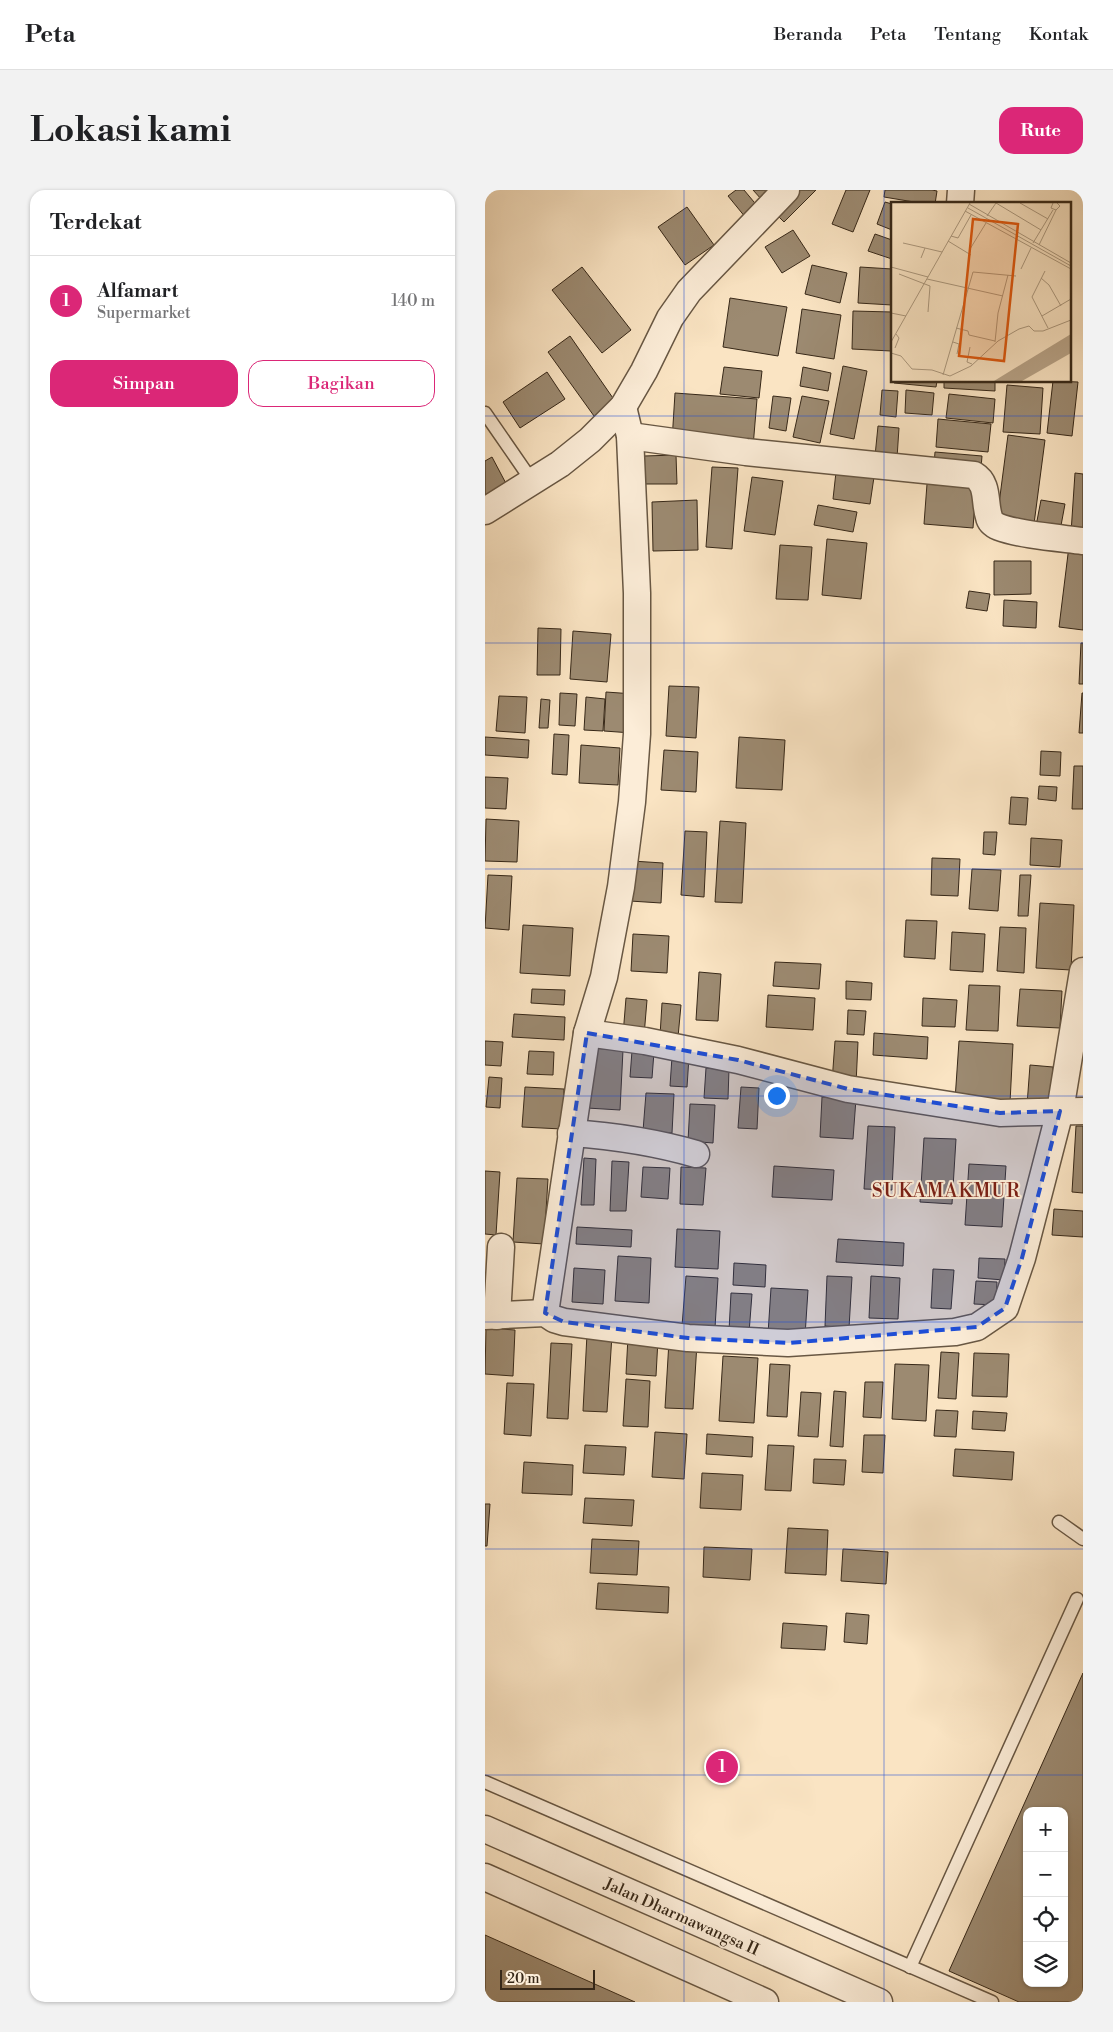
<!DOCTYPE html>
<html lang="id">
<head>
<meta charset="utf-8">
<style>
	:root { --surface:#fff; --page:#f2f2f2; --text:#202124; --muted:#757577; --line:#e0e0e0; --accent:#db2777 }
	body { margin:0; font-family:"Libre Bodoni",serif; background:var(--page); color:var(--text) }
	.controls { position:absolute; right:15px; bottom:15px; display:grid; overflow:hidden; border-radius:10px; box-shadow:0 1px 4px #0004 }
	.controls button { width:45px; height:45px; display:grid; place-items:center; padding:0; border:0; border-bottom:1px solid var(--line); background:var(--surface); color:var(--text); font:25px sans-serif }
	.scale { position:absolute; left:15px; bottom:12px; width:95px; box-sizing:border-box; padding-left:5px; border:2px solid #372818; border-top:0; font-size:14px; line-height:18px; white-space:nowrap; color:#372818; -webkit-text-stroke:4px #fcedd8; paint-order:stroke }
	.you { position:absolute; left:291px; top:905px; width:18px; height:18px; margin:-12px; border:4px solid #fff; border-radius:50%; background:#1a73e8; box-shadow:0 0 0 8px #1a73e833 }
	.badge { display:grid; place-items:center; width:32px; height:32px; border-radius:50%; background:var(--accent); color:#fff; font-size:16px; font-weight:700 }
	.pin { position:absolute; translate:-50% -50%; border:2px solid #fff; box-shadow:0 1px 5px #0006 }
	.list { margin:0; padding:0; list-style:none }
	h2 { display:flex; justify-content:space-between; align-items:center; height:65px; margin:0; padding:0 20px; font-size:21px }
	h2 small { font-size:16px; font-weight:400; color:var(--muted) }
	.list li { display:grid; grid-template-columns:32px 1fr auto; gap:15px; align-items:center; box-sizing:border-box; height:90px; padding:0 20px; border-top:1px solid var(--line) }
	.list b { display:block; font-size:19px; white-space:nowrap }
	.list p { margin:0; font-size:16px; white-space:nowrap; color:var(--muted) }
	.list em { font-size:16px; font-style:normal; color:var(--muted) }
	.actions { display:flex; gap:10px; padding:15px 20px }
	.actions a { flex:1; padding:11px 0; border:1px solid var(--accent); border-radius:15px; text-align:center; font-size:18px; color:var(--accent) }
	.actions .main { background:var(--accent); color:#fff }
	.icon { flex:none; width:28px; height:28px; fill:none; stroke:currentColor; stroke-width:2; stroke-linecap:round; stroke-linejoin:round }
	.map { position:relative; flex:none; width:598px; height:1812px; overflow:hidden; border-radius:15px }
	header { display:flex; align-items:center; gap:30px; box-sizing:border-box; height:70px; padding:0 25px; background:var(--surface); border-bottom:1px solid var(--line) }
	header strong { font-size:24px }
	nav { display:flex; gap:28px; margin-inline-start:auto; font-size:18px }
	.intro { display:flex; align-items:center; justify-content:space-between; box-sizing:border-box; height:120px; padding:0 30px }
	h1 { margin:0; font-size:35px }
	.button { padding:12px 22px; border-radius:15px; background:var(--accent); color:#fff; font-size:18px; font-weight:700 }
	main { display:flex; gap:30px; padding:0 30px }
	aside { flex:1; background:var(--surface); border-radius:15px; box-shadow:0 1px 4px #0004 }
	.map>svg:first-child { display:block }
	.building { fill:#9c8a71; stroke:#372818; fill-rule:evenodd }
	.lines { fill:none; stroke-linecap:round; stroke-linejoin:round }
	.lane-casing { stroke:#685743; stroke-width:15 }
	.street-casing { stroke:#685743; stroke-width:29 }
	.lane { stroke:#fcedd8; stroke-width:12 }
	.street { stroke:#fcedd8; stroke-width:26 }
	.marked { fill:#1d4ed8; fill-opacity:0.2; stroke:#1d4ed8; stroke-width:4; stroke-dasharray:10 6; stroke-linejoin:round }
	.grid { fill:none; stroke:#1d4ed8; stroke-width:1; stroke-opacity:0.55 }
	.labels { text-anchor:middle; stroke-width:4; stroke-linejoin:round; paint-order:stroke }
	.street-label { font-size:16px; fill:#372818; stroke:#fcedd8 }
	.quarter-label { font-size:19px; letter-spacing:1px; fill:#7a1f14; stroke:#fcedd8 }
	.inset-road { fill:none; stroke:#ac997f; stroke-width:1 }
	.view { fill:#df570d; fill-opacity:0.15; stroke:#df570d; stroke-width:2.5 }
	.inset-edge { fill:none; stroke:#372818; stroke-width:2.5 }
</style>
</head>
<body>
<header>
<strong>Peta</strong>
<nav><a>Beranda</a><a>Peta</a><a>Tentang</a><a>Kontak</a></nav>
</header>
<div class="intro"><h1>Lokasi kami</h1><a class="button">Rute</a></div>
<main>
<aside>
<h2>Terdekat<small></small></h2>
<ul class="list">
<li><span class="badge">1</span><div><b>Alfamart</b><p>Supermarket</p></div><em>140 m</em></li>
</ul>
<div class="actions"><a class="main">Simpan</a><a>Bagikan</a></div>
</aside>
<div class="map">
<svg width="598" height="1812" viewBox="0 0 598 1812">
	<rect width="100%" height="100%" fill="#fae4c3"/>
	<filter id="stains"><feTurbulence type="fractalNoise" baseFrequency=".004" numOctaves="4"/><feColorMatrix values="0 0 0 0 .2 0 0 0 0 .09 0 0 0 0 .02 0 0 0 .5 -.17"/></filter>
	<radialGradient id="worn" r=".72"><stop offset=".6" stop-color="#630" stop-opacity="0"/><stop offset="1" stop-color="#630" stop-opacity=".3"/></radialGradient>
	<!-- building -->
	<g class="building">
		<path d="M251,0H259L274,18L261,28L243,6Z"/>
		<path d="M268,0H290L277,10Z"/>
		<path d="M314,0H331L299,32L290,23Z"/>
		<path d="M361,0H385L368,42L347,34Z"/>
		<path d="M400,0H447L452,1L450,14H441L399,7Z"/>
		<path d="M400,12L407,14V40L392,34Z"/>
		<rect x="515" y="12" width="24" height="2"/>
		<path d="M202,17L229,55L200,75L173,37Z"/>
		<path d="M308,40L325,66L297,83L280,57Z"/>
		<path d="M390,44L407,50V69L383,61Z"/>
		<path d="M327,75L362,83L355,113L320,104Z"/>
		<path d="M97,77L146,140L117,163L67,100Z"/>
		<path d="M375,77L407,79V115L373,113Z"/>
		<path d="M245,108L302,117L293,166L238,157Z"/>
		<path d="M317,119L356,125L349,169L311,163Z"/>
		<path d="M368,121L407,122L406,161L367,159Z"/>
		<path d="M85,146L130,211L109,226L63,162Z"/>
		<path d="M358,176L382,181L369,249L345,244Z"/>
		<path d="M239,177L277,181L274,208L235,204Z"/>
		<path d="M318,177L346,183L343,201L315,196Z"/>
		<path d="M62,182L80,209L35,238L18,212Z"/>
		<path d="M409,191H452L451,197L409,193Z"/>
		<path d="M459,191H510V201L459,198Z"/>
		<path d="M568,191L593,192L587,246L562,243Z"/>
		<path d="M522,195L558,198L555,244L518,242Z"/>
		<path d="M397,200L413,201L411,227L395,225Z"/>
		<path d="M421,200L449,203L447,225L420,223Z"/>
		<path d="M190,203L272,209L268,257L187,251Z"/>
		<path d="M464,204L510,209L508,233L461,228Z"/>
		<path d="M288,206L306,208L301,241L284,238Z"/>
		<path d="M317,206L344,211L335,253L308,247Z"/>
		<path d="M453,229L506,234L503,262L451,257Z"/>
		<path d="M393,236L414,238L412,268L390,266Z"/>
		<path d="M523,245L560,250L549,334L512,329Z"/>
		<path d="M450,262L497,266L496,278L449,275Z"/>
		<path d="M191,265L192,294H159V266Z"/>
		<path d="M7,267L25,301L0,313V271Z"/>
		<path d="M227,277L253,278L247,359L221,357Z"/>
		<path d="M351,282L389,287L385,314L348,309Z"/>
		<path d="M590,283L598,284V344L586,343Z"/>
		<path d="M267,287L298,291L290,345L259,341Z"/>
		<path d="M442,294L491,298L488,338L439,334Z"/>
		<path d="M212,310L213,360L168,361L167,312Z"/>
		<path d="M556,310L580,314L575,341L551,336Z"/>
		<path d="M333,315L372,322L368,342L329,335Z"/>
		<path d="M342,349L382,353L376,409L337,405Z"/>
		<path d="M295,355L327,357L323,410L291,409Z"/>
		<path d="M584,356L598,358V440L574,437Z"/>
		<path d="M509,371H546V404L509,405Z"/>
		<path d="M484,401L505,404L502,421L481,418Z"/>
		<path d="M519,410L552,412L551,438L518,436Z"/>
		<path d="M53,438L76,439L75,485H52Z"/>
		<path d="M88,441L126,444L122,492L85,489Z"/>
		<path d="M596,453H598V494H594Z"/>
		<path d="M184,496L214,497L211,548L181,546Z"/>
		<path d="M121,502L149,504L147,543L119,541Z"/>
		<path d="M75,503L92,504L90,536L74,535Z"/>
		<path d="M597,503H598V543H594Z"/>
		<path d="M14,506L42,507L40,543L11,541Z"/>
		<path d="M101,507L120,509L118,541L99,540Z"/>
		<path d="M56,509L65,510L63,538H54Z"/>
		<path d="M69,544L84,545L82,585L67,584Z"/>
		<path d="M0,547L44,550L43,568L0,565Z"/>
		<path d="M254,547L300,550L297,600L251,598Z"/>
		<path d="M96,555L135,558L133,595L94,593Z"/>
		<path d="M179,560L213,562L211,602L176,600Z"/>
		<path d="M556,561L576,562L575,586L555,585Z"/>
		<path d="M589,576H598V619H587Z"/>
		<path d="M0,587L23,588L21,619L0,618Z"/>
		<path d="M554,596L572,597L571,611L553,609Z"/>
		<path d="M526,607L543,608L541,635L524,634Z"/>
		<path d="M1,629L34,631L32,672L0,671Z"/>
		<path d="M235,631L261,633L257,713L230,712Z"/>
		<path d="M200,641L222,642L219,707L196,705Z"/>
		<path d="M499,642H512L510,665L498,664Z"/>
		<path d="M546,648L577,650L575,677L545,675Z"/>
		<path d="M447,668L475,669L473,706L446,705Z"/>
		<path d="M147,671L178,673L176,713L145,711Z"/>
		<path d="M487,679L516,680L513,721L484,719Z"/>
		<path d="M3,685L27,686L24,740L0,738Z"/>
		<path d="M535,685H546L543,726H533Z"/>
		<path d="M555,713L589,715L586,780L551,778Z"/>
		<path d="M421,730L452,731L450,769L419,767Z"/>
		<path d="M38,735L88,738L85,786L35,783Z"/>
		<path d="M515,737L541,738L539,783L512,781Z"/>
		<path d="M467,742L500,744L498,782L465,780Z"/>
		<path d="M148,744L184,746L182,783L146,781Z"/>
		<path d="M290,772L336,774L334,799L288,796Z"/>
		<path d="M214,782L236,784L233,831L211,830Z"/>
		<path d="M361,791L387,793L386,810L361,809Z"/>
		<path d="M484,795L515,796L513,841L481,840Z"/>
		<path d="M47,799L80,800L79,815L46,813Z"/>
		<path d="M535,799L577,801L575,838L532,836Z"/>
		<path d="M283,805L330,808L328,840L281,837Z"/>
		<path d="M141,808L162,810L159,846L138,845Z"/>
		<path d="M438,808L472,810L470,837L437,836Z"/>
		<path d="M177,813L196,815L193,847L175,846Z"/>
		<path d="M363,820L381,821L379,845L362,844Z"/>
		<path d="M29,824L80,827L79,850L27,847Z"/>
		<path d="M389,843L443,847L442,869L388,865Z"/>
		<path d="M0,851L18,852L16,876L0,875Z"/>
		<path d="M350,851L373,852L371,894L347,892Z"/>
		<path d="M474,851L528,854L525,913L470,910Z"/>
		<path d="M105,858L138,860L135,920L102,918Z"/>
		<path d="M44,861L69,862L68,885L42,884Z"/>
		<path d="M147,861L169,862L167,888L145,887Z"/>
		<path d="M187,867H204L202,897L185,896Z"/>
		<path d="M545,875L568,877L565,916L542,915Z"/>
		<path d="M221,878L244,879L243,909L219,908Z"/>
		<path d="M4,887L17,888L15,918L1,917Z"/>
		<path d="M40,897L79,899L77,939L37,937Z"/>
		<path d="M256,897L274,898L272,939L253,938Z"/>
		<path d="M161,903L189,904L187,943L158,941Z"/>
		<path d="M337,907L371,909L368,949L335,947Z"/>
		<path d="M205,914L230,915L228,953L203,951Z"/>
		<path d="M383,936L410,937L407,1000L379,999Z"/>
		<path d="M591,936H598V1003L587,1002Z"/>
		<path d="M439,948L471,949L467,1014L435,1012Z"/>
		<path d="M99,968L111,969L109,1015H96Z"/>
		<path d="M127,971L144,972L141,1021H125Z"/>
		<path d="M484,974L521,976L517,1037L480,1035Z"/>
		<path d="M289,976L349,980L347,1010L287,1007Z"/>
		<path d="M158,977L185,978L183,1009L156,1007Z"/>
		<path d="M196,977L221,978L218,1015L195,1014Z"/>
		<path d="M0,981L15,982L11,1045L0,1044Z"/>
		<path d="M32,988L63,989L59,1054L28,1052Z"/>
		<path d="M569,1019L598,1021V1047L567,1045Z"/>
		<path d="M92,1037L147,1040L146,1057L91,1054Z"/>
		<path d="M192,1039L235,1041L233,1079L190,1077Z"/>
		<path d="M353,1049L419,1053L418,1076L351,1072Z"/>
		<path d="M133,1066L166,1068L164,1113L130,1111Z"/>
		<path d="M494,1068L520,1069L519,1090L493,1088Z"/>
		<path d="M249,1073L281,1075L280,1097L248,1095Z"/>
		<path d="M89,1078L120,1080L118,1114L87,1112Z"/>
		<path d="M448,1079L469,1080L466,1119L446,1118Z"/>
		<path d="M201,1086L233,1088L230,1138L197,1136Z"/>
		<path d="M342,1086L367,1087L364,1138L340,1136Z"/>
		<path d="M386,1086L415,1088L413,1129L384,1128Z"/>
		<path d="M491,1091L512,1092L511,1115L489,1114Z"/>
		<path d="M286,1098L323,1100L320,1146L283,1144Z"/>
		<path d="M246,1103L267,1104L264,1143L244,1141Z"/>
		<path d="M1,1138L30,1140L28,1186L0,1184Z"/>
		<path d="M102,1144L127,1145L122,1222L98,1221Z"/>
		<path d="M143,1147L173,1149L171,1186L141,1184Z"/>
		<path d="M184,1151L212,1153L208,1219L180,1218Z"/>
		<path d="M66,1153L87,1154L83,1229L62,1228Z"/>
		<path d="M456,1162L474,1163L471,1209L453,1208Z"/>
		<path d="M489,1163L524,1164L522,1207L487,1206Z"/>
		<path d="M238,1166L273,1168L269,1233L234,1231Z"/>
		<path d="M285,1174L305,1175L302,1227L282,1226Z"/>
		<path d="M410,1174L444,1175L441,1231L407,1229Z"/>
		<path d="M141,1189L165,1191L163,1237L138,1236Z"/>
		<path d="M380,1192H398L396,1228L378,1227Z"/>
		<path d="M22,1193L49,1194L46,1246L19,1244Z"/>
		<path d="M349,1201L361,1202L358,1257L345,1256Z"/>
		<path d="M316,1202L336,1203L333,1247L313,1246Z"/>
		<path d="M451,1220L473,1221L471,1247L449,1246Z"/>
		<path d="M488,1221L522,1223L520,1241L487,1239Z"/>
		<path d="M170,1242L202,1244L199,1289L167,1287Z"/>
		<path d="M222,1244L268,1247L267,1267L221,1264Z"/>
		<path d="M379,1245H400L398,1283L377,1282Z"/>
		<path d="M100,1255L141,1257L139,1285L98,1283Z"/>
		<path d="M283,1255L309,1256L306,1301L280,1300Z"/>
		<path d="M470,1259L529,1262L527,1290L468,1286Z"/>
		<path d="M329,1269L361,1270L359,1295L328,1293Z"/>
		<path d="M39,1272L88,1275L87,1305L37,1303Z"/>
		<path d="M217,1283L258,1285L256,1320L215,1318Z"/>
		<path d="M100,1308L149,1310L147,1336L98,1333Z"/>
		<path d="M0,1314H5L2,1356H0Z"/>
		<path d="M303,1338L343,1340L341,1385L300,1383Z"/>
		<path d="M107,1349L154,1351L152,1385L105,1383Z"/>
		<path d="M219,1357L267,1359L265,1390L218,1387Z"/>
		<path d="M358,1359L403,1362L401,1394L356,1391Z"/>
		<path d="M113,1393L184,1397L183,1423L111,1419Z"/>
		<path d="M361,1423L384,1425L382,1454L359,1452Z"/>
		<path d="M298,1433L342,1436L340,1460L296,1458Z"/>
		<path d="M598,1483V1812H534L464,1781ZM542,1621H579V1793H542Z"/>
		<path d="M0,1745L150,1812H0Z"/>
	</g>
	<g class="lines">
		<defs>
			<g id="lane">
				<path d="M0,223L47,291"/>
				<path d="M574,1332L598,1349"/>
				<path d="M0,1592L507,1812"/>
				<path d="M425,1777L592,1409"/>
			</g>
			<g id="street">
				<path d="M475,14L476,0"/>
				<path d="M145,246L261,262L489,285C504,294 499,312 504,327C505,332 509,335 514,337C535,345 575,348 598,351"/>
				<path d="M0,321L75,274L105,250L138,217L159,181L185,128L204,101L301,0"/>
				<path d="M102,843L160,851L253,870L363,899L515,923L598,921"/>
				<path d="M86,943C129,946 170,952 211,964"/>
				<path d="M60,1123L102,843L119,787L136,697L147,612L152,544V403L145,246L138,217"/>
				<path d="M0,1126L60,1123L69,1129L79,1132L203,1148L303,1153L470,1142L492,1137L520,1118L537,1068L575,921L598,781"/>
				<path d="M12,1126L16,1057"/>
				<path d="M0,1639L394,1812"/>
				<path d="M0,1687L280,1812"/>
			</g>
		</defs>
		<!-- lane casing -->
		<use href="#lane" class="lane-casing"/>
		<!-- street casing -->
		<use href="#street" class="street-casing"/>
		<!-- lane -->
		<use href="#lane" class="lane"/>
		<!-- street -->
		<use href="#street" class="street"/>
	</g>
	<!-- marked area -->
	<path class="marked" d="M102,843L253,870L363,899L515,923L575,921L537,1068L520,1118L492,1137L303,1153L203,1148L79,1132L60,1123Z"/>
	<!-- grid -->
	<path class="grid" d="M199,0V1812M399,0V1812M0,226H598M0,453H598M0,679H598M0,906H598M0,1132H598M0,1359H598M0,1585H598"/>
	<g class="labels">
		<!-- street labels -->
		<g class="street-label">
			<text transform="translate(197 1726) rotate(24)" y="6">Jalan Dharmawangsa II</text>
		</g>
		<!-- quarter labels -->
		<g class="quarter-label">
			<text x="461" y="1007">SUKAMAKMUR</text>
		</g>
	</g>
	<!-- overview -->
	<g transform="translate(406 12)">
		<rect width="180" height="180" fill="#fae4c3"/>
		<path d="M180,132V151L131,179H103Z" fill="#b8a489"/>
		<path class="inset-road" d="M105,1L150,28M129,1L157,17M162,1L160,6L165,8L169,4L166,1M78,2L180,61M77,6L180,64M74,9L180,67M96,14L105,1M60,34L67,36L80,13M57,39L80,53M12,41L34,46M142,41L162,8M148,43L165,8M79,47L95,21M30,56L34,46L51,50M0,65L37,75M130,67L140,46M154,69L141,95L157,126M8,72L39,84L37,110M150,76L158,83L170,104M36,77L112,94M0,111L15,114M151,114L180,97M65,126L77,129L78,133L104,139M0,140L79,1M62,140L68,142L66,152M104,140L107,111L117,73M79,145L76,160L81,162M4,146L8,136L5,132M0,151L10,154L21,167L41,168L59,174L80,164L107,139L128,127L138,124L143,129H152L180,118M52,173L82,70L125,74"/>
		<path class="view" d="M82,17L127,22L113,159L68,154Z"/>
		<rect width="180" height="180" class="inset-edge"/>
	</g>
	<rect width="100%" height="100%" filter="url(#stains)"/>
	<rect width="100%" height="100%" fill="url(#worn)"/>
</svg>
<div class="controls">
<button>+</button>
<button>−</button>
<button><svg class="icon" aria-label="locate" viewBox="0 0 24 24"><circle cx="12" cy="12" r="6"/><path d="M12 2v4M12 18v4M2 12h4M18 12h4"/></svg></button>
<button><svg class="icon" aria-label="layers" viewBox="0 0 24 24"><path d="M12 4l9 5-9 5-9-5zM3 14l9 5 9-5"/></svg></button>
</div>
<div class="scale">20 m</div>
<div class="you"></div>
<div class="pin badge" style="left:237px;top:1577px">1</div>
</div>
</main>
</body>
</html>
